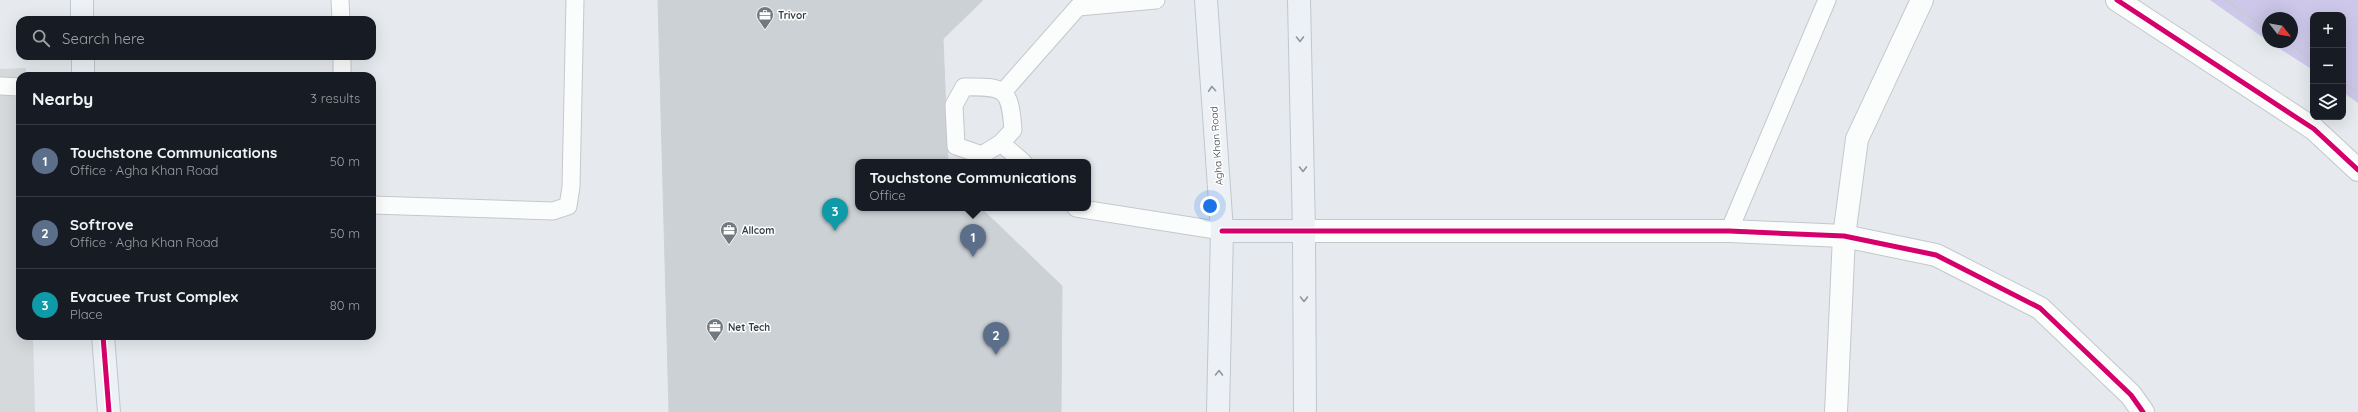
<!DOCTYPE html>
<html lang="en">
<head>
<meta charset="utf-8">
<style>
	:root { --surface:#171b24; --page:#242831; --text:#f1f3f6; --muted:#9ea1a6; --line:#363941; --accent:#1a73e8 }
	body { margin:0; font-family:Quicksand,sans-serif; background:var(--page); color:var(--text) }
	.controls { position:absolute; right:12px; top:12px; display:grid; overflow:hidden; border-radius:8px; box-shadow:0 4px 16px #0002 }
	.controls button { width:36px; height:36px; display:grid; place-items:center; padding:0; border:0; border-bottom:1px solid var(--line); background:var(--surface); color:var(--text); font:20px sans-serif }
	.compass { position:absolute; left:2262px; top:12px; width:36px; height:36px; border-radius:50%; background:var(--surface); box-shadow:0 4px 16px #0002; rotate:121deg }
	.you { position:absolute; left:1210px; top:206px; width:14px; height:14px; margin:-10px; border:3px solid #fff; border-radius:50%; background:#1a73e8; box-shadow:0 0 0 6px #1a73e833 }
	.badge { display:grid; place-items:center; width:26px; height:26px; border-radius:50%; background:var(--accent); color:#fff; font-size:13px; font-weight:700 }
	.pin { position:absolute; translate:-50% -33px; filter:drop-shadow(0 1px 2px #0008) }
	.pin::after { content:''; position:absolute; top:21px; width:14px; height:12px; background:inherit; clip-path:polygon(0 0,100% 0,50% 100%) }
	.popup { position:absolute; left:855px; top:159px; width:236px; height:52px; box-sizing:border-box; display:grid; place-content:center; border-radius:8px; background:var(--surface); filter:drop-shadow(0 1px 3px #0005); font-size:13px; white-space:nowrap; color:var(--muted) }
	.popup b { font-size:15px; color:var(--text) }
	.popup::after { content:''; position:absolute; left:50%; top:100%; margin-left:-8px; border:8px solid transparent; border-top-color:var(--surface) }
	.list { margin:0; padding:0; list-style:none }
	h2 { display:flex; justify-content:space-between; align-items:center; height:52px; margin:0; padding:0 16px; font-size:17px }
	h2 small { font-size:13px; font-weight:400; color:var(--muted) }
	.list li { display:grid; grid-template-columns:26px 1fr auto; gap:12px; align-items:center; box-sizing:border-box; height:72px; padding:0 16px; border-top:1px solid var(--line) }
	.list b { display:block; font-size:15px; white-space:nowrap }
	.list p { margin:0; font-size:13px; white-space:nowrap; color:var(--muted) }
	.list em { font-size:13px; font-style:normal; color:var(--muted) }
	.icon { flex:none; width:22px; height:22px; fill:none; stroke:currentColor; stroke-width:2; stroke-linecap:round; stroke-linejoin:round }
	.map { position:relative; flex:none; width:2358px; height:412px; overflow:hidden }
	.search { position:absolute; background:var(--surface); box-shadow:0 4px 16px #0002; left:16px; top:16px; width:360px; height:44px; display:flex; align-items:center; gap:10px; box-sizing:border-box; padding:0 14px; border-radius:12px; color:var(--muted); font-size:15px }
	.panel { position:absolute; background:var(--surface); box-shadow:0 4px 16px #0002; left:16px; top:72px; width:360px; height:268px; border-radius:12px }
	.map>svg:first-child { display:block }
	.green { fill:#cdc8ea }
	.parking { fill:#d5d9dc }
	.building { fill:#ccd1d5; stroke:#ccd2d6 }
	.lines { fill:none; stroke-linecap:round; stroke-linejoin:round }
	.lane-casing { stroke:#c4c8cc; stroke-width:19 }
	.street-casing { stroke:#c4c8cc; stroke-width:24 }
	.secondary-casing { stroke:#bfc7cf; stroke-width:24 }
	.path { stroke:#c6cacc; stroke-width:2.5; stroke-dasharray:2 2; stroke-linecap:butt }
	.lane { stroke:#fbfcfc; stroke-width:17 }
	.street { stroke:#fbfcfc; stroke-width:22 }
	.secondary { stroke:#edf1f5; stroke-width:22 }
	.cycleway-casing { stroke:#fff; stroke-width:8 }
	.cycleway { stroke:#d6006c; stroke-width:5 }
	.oneway { stroke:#90979c }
	.labels { text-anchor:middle; stroke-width:3; stroke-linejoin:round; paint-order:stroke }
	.poi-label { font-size:10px; font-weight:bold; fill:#343d43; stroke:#fff; text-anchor:start }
	.street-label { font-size:10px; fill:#343d43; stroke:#fff }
</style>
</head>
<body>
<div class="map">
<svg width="2358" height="412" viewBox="0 0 2358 412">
	<rect width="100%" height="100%" fill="#e6eaee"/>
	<!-- green -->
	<path class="green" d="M2210,0H2358V103L2343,92V15H2313V70L2269,42H2292V18H2268V41Z"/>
	<!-- parking -->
	<path class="parking" d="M26,68V76H20V336H33L35,412H0V69Z"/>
	<!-- building -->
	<path class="building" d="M658,0H983L943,39L948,162H858V208H981L1062,286L1061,412H669Z"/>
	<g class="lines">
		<defs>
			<g id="lane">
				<path d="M340,0L341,20"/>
				<path d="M342,56V76"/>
				<path d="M0,86L20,87"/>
				<path d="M964,87C1006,86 1010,89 1013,130L1001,143L982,155L956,146L954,105Z"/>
				<path d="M1003,92L1078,7L1156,0"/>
				<path d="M1001,143L1023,162"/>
				<path d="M372,205L553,211L568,206L571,187L575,0"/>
				<path d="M1076,208L1222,231"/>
				<path d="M1729,231L1827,0"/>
			</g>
			<g id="street">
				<path d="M2117,0L2314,129L2358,170"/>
				<path d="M1304,231H1729L1844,236L1936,255L2040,308L2131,395L2143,412"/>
				<path d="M1836,412L1844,236L1857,139L1922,0"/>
			</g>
			<g id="secondary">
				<path d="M82,0V20"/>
				<path d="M1206,0L1222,231L1218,412"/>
				<path d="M1299,0L1304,231L1305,412"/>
				<path d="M83,56V76"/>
				<path d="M1222,231H1304"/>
				<path d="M103,336L109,412"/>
			</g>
		</defs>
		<!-- lane casing -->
		<use href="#lane" class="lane-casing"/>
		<!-- street casing -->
		<use href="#street" class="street-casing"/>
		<!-- secondary casing -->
		<use href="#secondary" class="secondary-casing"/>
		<!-- path -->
		<g class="path">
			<path d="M2225,0L2268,29"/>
			<path d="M2286,42L2313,60"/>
			<path d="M2343,82L2358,93"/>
		</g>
		<!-- lane -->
		<use href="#lane" class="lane"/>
		<!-- street -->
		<use href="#street" class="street"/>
		<!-- secondary -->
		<use href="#secondary" class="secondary"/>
		<defs>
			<g id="cycleway">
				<path d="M2117,0L2314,129L2358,170"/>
				<path d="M1222,231H1729L1844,236L1936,255L2040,308L2131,395L2143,412"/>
				<path d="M103,336L109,412"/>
			</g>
		</defs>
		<!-- cycleway casing -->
		<use href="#cycleway" class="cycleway-casing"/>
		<!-- cycleway -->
		<use href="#cycleway" class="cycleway"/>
	</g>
	<!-- one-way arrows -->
	<defs><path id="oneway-chevron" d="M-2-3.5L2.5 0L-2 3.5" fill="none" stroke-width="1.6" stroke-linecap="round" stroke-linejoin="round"/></defs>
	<g class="oneway">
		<use href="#oneway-chevron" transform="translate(1300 39) rotate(89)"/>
		<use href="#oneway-chevron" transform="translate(1212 89) rotate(-94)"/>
		<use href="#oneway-chevron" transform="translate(1303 169) rotate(89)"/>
		<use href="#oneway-chevron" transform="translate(1304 299) rotate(90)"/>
		<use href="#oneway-chevron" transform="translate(1219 373) rotate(-89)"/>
	</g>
	<!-- icons -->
	<defs>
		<symbol id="office-pin" viewBox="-11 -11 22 30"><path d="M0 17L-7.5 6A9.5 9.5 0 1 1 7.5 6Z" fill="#727a7f" stroke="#fff"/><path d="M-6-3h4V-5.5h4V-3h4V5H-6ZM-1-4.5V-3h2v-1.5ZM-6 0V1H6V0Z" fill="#fff"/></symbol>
	</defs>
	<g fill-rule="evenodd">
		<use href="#office-pin" x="755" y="5" width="20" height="27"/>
		<use href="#office-pin" x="719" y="220" width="20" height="27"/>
		<use href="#office-pin" x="705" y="317" width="20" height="27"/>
	</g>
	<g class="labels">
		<!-- poi labels -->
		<g class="poi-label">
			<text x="778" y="19">Trivor</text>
			<text x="742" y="234">Allcom</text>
			<text x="728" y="331">Net Tech</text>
		</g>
		<!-- street labels -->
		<g class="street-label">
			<text transform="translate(1216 146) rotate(-94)" y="4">Agha Khan Road</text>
		</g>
	</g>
</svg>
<div class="controls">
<button>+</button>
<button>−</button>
<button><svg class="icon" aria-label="layers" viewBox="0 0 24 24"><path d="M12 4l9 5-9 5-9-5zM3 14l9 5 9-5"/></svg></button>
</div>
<svg class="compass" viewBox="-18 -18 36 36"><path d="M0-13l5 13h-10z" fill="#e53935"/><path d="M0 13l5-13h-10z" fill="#9ea1a6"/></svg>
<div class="you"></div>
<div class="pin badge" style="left:973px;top:257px;background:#5c6f8a">1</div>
<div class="popup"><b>Touchstone Communications</b>Office</div>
<div class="pin badge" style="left:996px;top:355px;background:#5c6f8a">2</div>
<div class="pin badge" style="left:835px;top:231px;background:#0f9aa8">3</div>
<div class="search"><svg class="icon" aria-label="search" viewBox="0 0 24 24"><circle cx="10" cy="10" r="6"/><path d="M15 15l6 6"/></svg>Search here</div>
<section class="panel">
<h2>Nearby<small>3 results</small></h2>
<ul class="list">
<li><span class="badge" style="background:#5c6f8a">1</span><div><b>Touchstone Communications</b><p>Office · Agha Khan Road</p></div><em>50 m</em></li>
<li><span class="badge" style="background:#5c6f8a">2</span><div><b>Softrove</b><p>Office · Agha Khan Road</p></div><em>50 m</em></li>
<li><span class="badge" style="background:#0f9aa8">3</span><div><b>Evacuee Trust Complex</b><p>Place</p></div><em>80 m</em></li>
</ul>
</section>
</div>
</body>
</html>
